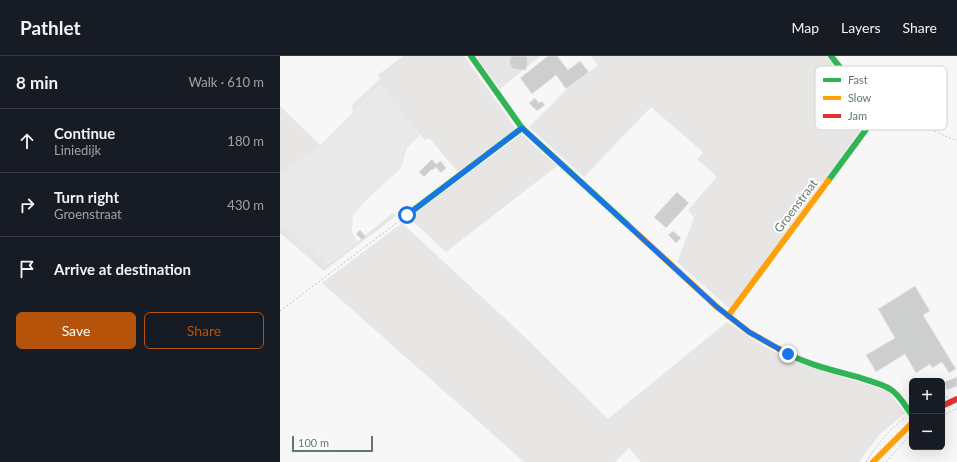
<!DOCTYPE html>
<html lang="en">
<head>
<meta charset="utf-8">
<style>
	:root { --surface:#171b24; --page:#20242c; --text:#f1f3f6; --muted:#9ea1a6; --line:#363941; --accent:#b45309 }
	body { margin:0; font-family:Lato,sans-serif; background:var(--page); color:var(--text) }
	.controls { position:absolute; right:12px; bottom:12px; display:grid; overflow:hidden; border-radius:6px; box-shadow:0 4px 16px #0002 }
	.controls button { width:36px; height:36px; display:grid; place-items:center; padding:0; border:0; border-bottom:1px solid var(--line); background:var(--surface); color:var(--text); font:20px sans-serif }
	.scale { position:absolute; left:12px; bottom:10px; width:81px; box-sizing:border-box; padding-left:4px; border:2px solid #61786a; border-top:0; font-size:11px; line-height:14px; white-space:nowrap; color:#61786a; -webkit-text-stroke:3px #fff; paint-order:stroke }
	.stop { position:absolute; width:12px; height:12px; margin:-9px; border:3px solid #1a73e8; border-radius:50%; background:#fff }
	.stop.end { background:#1a73e8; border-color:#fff; box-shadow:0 1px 4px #0008 }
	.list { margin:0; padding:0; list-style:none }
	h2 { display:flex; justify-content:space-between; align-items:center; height:52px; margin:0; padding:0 16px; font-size:17px }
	h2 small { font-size:13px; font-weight:400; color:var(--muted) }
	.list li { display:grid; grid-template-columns:26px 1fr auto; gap:12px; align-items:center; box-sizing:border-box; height:64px; padding:0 16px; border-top:1px solid var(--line) }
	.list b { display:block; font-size:15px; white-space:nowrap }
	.list p { margin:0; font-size:13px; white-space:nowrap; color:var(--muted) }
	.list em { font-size:13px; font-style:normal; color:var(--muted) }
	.actions { display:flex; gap:8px; padding:12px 16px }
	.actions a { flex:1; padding:9px 0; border:1px solid var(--accent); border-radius:6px; text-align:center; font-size:14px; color:var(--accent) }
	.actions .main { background:var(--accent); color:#fff }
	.icon { flex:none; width:22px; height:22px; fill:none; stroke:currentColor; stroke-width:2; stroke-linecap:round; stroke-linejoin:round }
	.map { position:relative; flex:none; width:677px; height:406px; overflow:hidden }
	header { display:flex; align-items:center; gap:24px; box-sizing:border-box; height:56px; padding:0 20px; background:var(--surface); border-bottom:1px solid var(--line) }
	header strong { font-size:19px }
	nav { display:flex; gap:22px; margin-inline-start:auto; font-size:14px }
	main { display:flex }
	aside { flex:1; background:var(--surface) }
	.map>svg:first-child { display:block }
	.built { fill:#e8e9e8 }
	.green { fill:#e8e6e4 }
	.building { fill:#cccfcd; stroke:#e6e6e6 }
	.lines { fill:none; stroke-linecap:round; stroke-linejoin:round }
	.path { stroke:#c2c5c3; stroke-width:1; stroke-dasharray:2 2; stroke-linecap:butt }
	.fast { stroke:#30b455; stroke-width:6 }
	.slow { stroke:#ff9f0a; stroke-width:6 }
	.jam { stroke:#e5322d; stroke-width:6 }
	.route { stroke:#1a73e8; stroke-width:5 }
	.labels { text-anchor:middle; stroke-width:4; stroke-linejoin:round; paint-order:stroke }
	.street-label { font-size:12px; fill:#61786a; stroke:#fff }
	.key { fill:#fff; stroke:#d0d6d2; stroke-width:1 }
	.key-label { font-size:11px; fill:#61786a }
</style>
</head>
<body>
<header>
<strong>Pathlet</strong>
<nav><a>Map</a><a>Layers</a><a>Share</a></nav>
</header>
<main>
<aside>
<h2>8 min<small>Walk · 610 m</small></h2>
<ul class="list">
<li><svg class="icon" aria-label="ahead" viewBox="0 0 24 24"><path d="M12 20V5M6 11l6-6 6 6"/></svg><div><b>Continue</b><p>Liniedijk</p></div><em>180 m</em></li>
<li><svg class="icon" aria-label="right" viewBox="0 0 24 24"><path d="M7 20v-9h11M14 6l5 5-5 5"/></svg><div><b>Turn right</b><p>Groenstraat</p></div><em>430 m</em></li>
<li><svg class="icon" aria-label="arrive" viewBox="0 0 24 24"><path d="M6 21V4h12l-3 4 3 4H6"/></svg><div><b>Arrive at destination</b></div></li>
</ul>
<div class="actions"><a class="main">Save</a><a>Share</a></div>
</aside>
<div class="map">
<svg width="677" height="406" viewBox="0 0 677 406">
	<rect width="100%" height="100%" fill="#f7f7f7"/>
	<!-- built -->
	<path class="built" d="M100,29L141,78L127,92L121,112L83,147L73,159L72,175L77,186L46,208L0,166V120L40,89Z"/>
	<!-- green -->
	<g class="green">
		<path d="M123,0H184L236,73L178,116L149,82L145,84L100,29L73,56L72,49L100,23L98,19Z"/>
		<path d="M195,0H260L220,33Z"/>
		<path d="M311,0H546L563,24L590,50L592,57L589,63L450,253L397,206L414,162L408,154L436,122V120L417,103L423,96L371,51L304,121L249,71L286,34L318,9Z"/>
		<path d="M0,50L40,89L0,120Z"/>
		<path d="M241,78L277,110L166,196L129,162Z"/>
		<path d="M113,157L116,160L44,215L0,177V166L47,208L77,186Z"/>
		<path d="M122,167L248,284L328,363L447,266L482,289L512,305L608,335L625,357L599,379L579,406H361L349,392L335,406H244L42,227Z"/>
	</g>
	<!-- building -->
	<g class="building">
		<path d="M231,0H247L248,6L246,14H237L232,12L229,6Z"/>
		<path d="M268,0H277L288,14L300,5L309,16L286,33L276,19L252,38L240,22Z"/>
		<path d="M255,42L259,47L262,45L265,49L257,55L249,47Z"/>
		<path d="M152,103L156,108L161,105L166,112L161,117L156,111L153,114L152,113L144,121L139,116Z"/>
		<path d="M397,136L409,147L386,172L374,161Z"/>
		<path d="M80,174L86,181L82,184L76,178Z"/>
		<path d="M393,175L401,182L396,187L388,179Z"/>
		<path d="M635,230L650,255L643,259L676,313L669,317L662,306L652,312L650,308L636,317L625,298L596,316L586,299L615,282L598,253Z"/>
		<path d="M677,321V330L667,334L664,326Z"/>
	</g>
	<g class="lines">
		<!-- path -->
		<g class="path">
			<path d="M603,53L677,85"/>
			<path d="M0,255L122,163"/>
			<path d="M662,343L669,340"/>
			<path d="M662,360L677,352"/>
			<path d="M586,406C597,389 609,373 626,361"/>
			<path d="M606,406L632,377"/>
		</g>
		<!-- fast -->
		<g class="fast">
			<path d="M191,0L242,72L349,170"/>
			<path d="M548,125L596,60L598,52L581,38L551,0"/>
			<path d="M127,159L242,72"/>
			<path d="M499,293C522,307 551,314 578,321C588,325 601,327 610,333C619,338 626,351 632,359"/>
		</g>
		<!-- slow -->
		<g class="slow">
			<path d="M349,170L437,251L469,276L499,293"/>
			<path d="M448,260L548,125"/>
			<path d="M593,406L632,367"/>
		</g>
		<!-- jam -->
		<path class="jam" d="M662,350L677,343"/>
	</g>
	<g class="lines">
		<!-- route -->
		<path class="route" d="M127,159L242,72L437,251L469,276L508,298"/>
	</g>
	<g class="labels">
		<!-- street labels -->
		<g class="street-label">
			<text transform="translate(516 150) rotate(-53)" y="4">Groenstraat</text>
		</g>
	</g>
	<!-- legend -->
	<rect x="535" y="10" width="132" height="64" rx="6" class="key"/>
	<rect x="543" y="22" width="18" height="4" fill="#30b455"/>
	<rect x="543" y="40" width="18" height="4" fill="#ff9f0a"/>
	<rect x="543" y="58" width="18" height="4" fill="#e5322d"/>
	<g class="key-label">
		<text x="568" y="28">Fast</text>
		<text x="568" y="46">Slow</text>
		<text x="568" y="64">Jam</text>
	</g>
</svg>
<div class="controls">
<button>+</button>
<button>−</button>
</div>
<div class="scale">100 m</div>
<div class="stop" style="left:127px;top:159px"></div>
<div class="stop end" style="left:508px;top:298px"></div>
</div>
</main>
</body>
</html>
